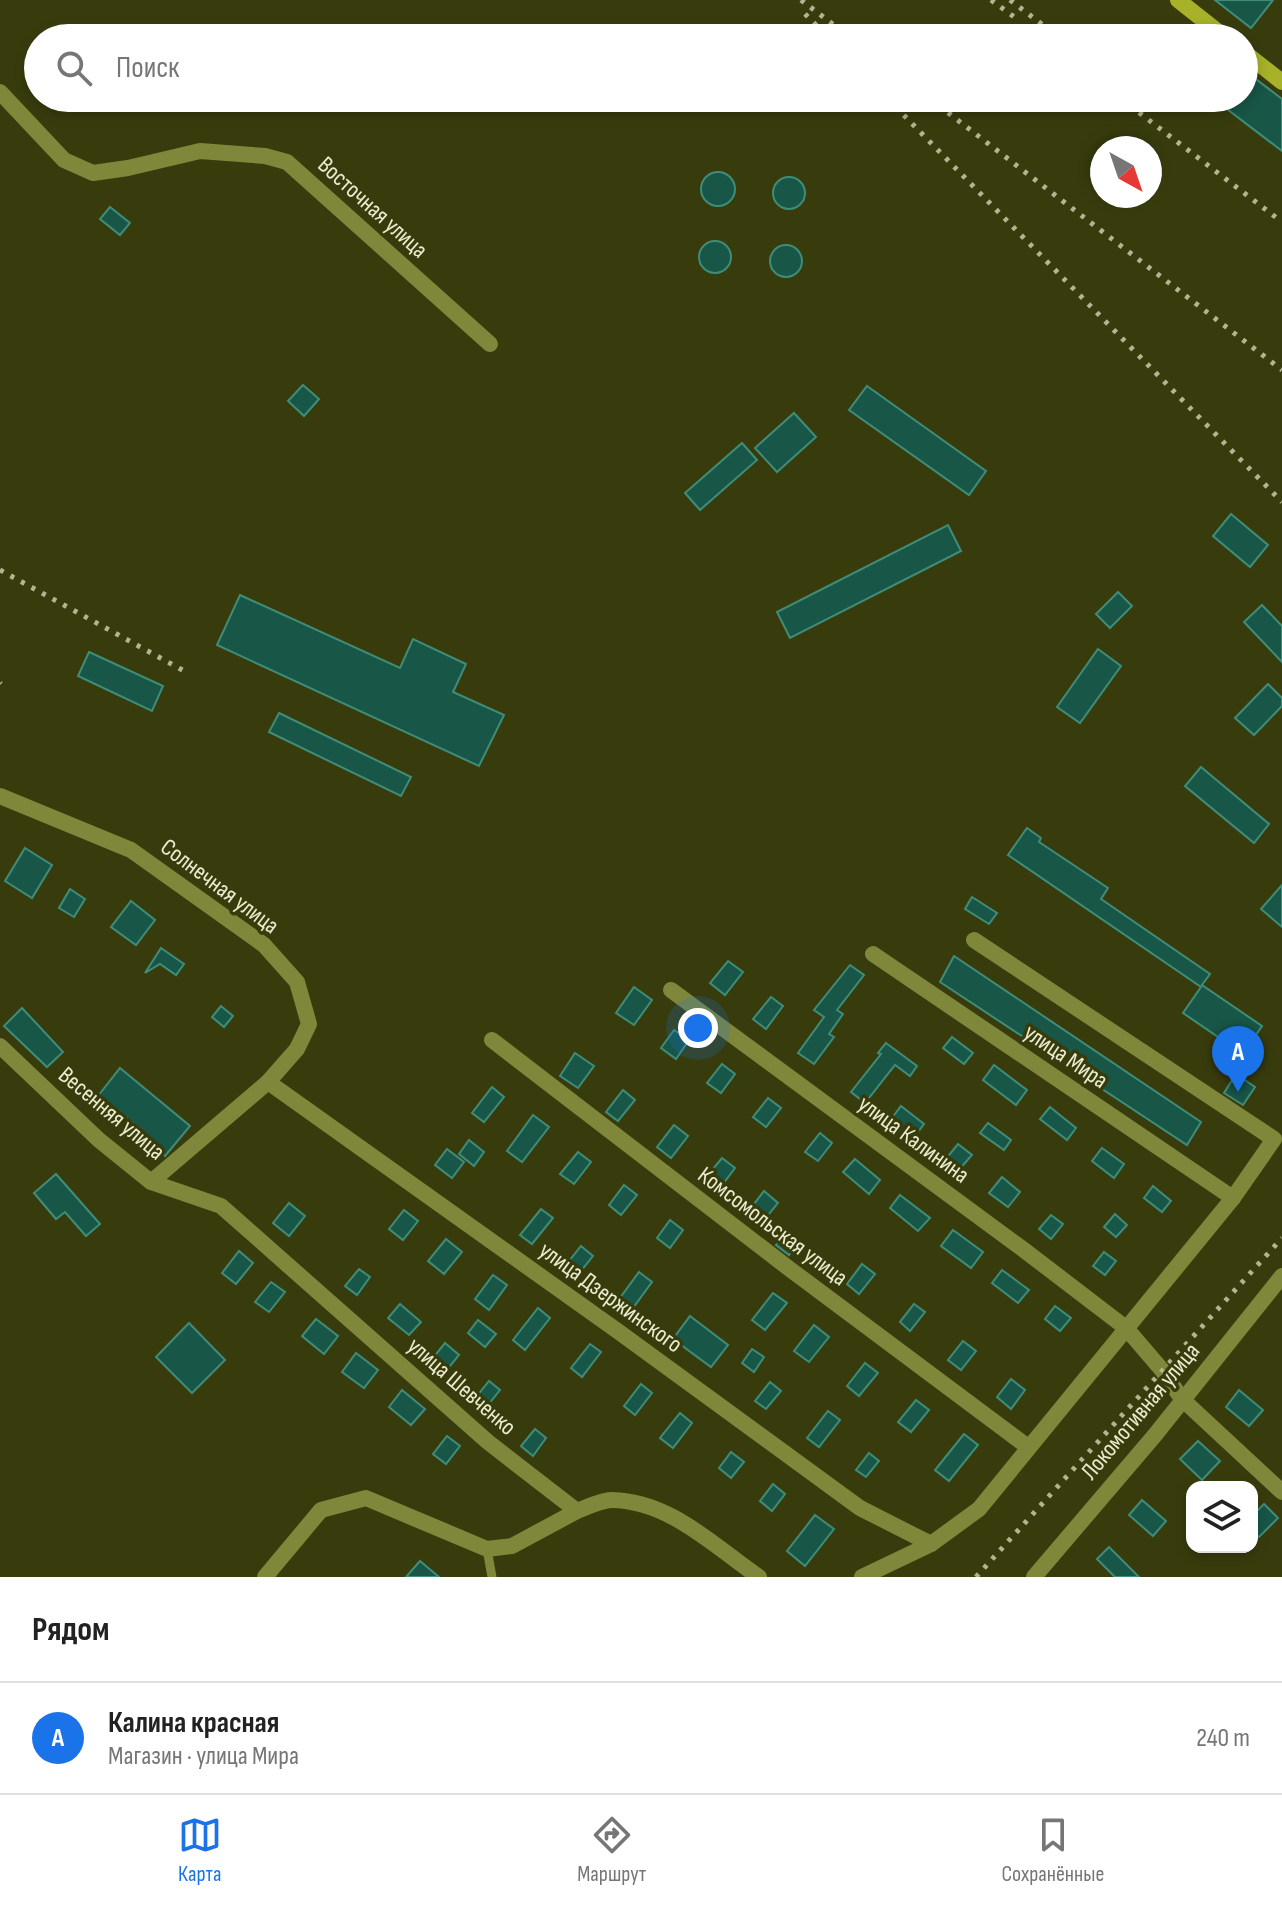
<!DOCTYPE html>
<html lang="ru">
<head>
<meta charset="utf-8">
<style>
	:root { --surface:#fff; --page:#f6f6f6; --text:#222; --muted:#767676; --line:#e0e0e0; --accent:#1a73e8 }
	body { margin:0; font-family:"Sofia Sans Condensed",sans-serif; background:var(--page); color:var(--text) }
	.controls { position:absolute; right:24px; bottom:24px; display:grid; overflow:hidden; border-radius:16px; box-shadow:0 4px 12px #0003 }
	.controls button { width:72px; height:72px; display:grid; place-items:center; padding:0; border:0; border-bottom:2px solid var(--line); background:var(--surface); color:var(--text); font:40px sans-serif }
	.compass { position:absolute; left:1090px; top:136px; width:72px; height:72px; border-radius:50%; background:var(--surface); box-shadow:0 4px 12px #0003; rotate:140deg }
	.you { position:absolute; left:698px; top:1028px; width:28px; height:28px; margin:-20px; border:6px solid #fff; border-radius:50%; background:#1a73e8; box-shadow:0 0 0 12px #1a73e833 }
	.badge { display:grid; place-items:center; width:52px; height:52px; border-radius:50%; background:var(--accent); color:#fff; font-size:26px; font-weight:700 }
	.pin { position:absolute; translate:-50% -66px; filter:drop-shadow(0 2px 4px #0008) }
	.pin::after { content:''; position:absolute; top:42px; width:28px; height:24px; background:inherit; clip-path:polygon(0 0,100% 0,50% 100%) }
	.list { margin:0; padding:0; list-style:none }
	h2 { display:flex; justify-content:space-between; align-items:center; height:104px; margin:0; padding:0 32px; font-size:34px }
	h2 small { font-size:26px; font-weight:400; color:var(--muted) }
	.list li { display:grid; grid-template-columns:52px 1fr auto; gap:24px; align-items:center; box-sizing:border-box; height:112px; padding:0 32px; border-top:2px solid var(--line) }
	.list b { display:block; font-size:30px; white-space:nowrap }
	.list p { margin:0; font-size:26px; white-space:nowrap; color:var(--muted) }
	.list em { font-size:26px; font-style:normal; color:var(--muted) }
	.icon { flex:none; width:44px; height:44px; fill:none; stroke:currentColor; stroke-width:2; stroke-linecap:round; stroke-linejoin:round }
	.map { position:relative; flex:none; width:1282px; height:1577px; overflow:hidden }
	.search { position:absolute; background:var(--surface); box-shadow:0 4px 12px #0003; left:24px; right:24px; top:24px; height:88px; display:flex; align-items:center; gap:20px; box-sizing:border-box; padding:0 28px; border-radius:44px; color:var(--muted); font-size:30px }
	.sheet { height:216px; background:var(--surface) }
	nav { display:flex; justify-content:space-around; align-items:center; box-sizing:border-box; height:112px; border-top:2px solid var(--line); background:var(--surface); font-size:22px; color:var(--muted) }
	nav a { display:grid; justify-items:center; gap:4px }
	nav .on { color:var(--accent) }
	.map>svg:first-child { display:block }
	.building { fill:#185647; stroke:#3f8d79; stroke-width:2 }
	.lines { fill:none; stroke-linecap:round; stroke-linejoin:round }
	.lane { stroke:#7f873a; stroke-width:9 }
	.street { stroke:#7f873a; stroke-width:16 }
	.secondary { stroke:#a7b228; stroke-width:16 }
	.rail { stroke:#b1b591; stroke-width:5; stroke-dasharray:4 8; stroke-linecap:butt }
	.labels { text-anchor:middle; stroke-width:7; stroke-linejoin:round; paint-order:stroke }
	.street-label { font-size:24px; fill:#e9edce; stroke:#383c0d }
</style>
</head>
<body>
<div class="map">
<svg width="1282" height="1577" viewBox="0 0 1282 1577">
	<rect width="100%" height="100%" fill="#383c0d"/>
	<!-- building -->
	<g class="building">
		<path d="M1215,0H1273L1251,28Z"/>
		<path d="M1244,70L1282,99V151L1223,106L1229,98H1244Z"/>
		<circle cx="718" cy="189" r="17"/>
		<circle cx="789" cy="193" r="16"/>
		<path d="M110,207L130,223L120,235L100,219Z"/>
		<circle cx="715" cy="257" r="16"/>
		<circle cx="786" cy="261" r="16"/>
		<path d="M303,385L319,399L304,416L288,401Z"/>
		<path d="M867,386L986,471L969,495L849,410Z"/>
		<path d="M794,413L816,437L777,472L755,448Z"/>
		<path d="M742,443L757,460L700,510L685,493Z"/>
		<path d="M1231,514L1268,545L1250,567L1213,536Z"/>
		<path d="M948,525L961,551L790,638L777,612Z"/>
		<path d="M1118,592L1132,606L1110,628L1096,614Z"/>
		<path d="M240,595L400,668L413,639L466,664L453,692L504,715L479,766L217,645Z"/>
		<path d="M1262,605L1282,626V662L1244,622Z"/>
		<path d="M1098,649L1121,666L1080,723L1057,707Z"/>
		<path d="M89,652L163,686L152,711L78,676Z"/>
		<path d="M1268,684L1282,698V706L1254,735L1235,718Z"/>
		<path d="M279,713L411,777L401,796L269,732Z"/>
		<path d="M1201,767L1269,824L1254,843L1185,786Z"/>
		<path d="M1027,828L1041,838L1039,842L1108,888L1101,899L1210,974L1202,985L1262,1026L1243,1054L1183,1013L1201,987L1008,855Z"/>
		<path d="M25,848L52,865L32,898L5,881Z"/>
		<path d="M1282,885V927L1261,909Z"/>
		<path d="M70,889L85,899L74,917L59,908Z"/>
		<path d="M972,897L997,913L989,924L965,909Z"/>
		<path d="M131,901L155,920L136,945L111,927Z"/>
		<path d="M161,948L184,964L176,975L160,964L145,973Z"/>
		<path d="M954,956L1201,1122L1187,1145L940,982Z"/>
		<path d="M728,961L743,972L725,995L710,983Z"/>
		<path d="M850,965L864,975L837,1010L843,1014L829,1034L834,1037L814,1064L798,1053L824,1017L814,1010Z"/>
		<path d="M634,987L652,1000L634,1025L616,1013Z"/>
		<path d="M771,997L783,1006L766,1029L753,1019Z"/>
		<path d="M221,1006L233,1016L224,1027L212,1017Z"/>
		<path d="M22,1008L63,1052L47,1067L4,1026Z"/>
		<path d="M674,1030L689,1040L676,1059L661,1048Z"/>
		<path d="M952,1037L973,1053L964,1064L943,1048Z"/>
		<path d="M886,1043L917,1066L910,1076L895,1065L865,1103L851,1092L881,1054L878,1053Z"/>
		<path d="M575,1053L594,1066L578,1088L560,1076Z"/>
		<path d="M722,1064L735,1074L721,1093L707,1083Z"/>
		<path d="M994,1065L1027,1090L1016,1105L983,1080Z"/>
		<path d="M120,1068L190,1126L165,1156L137,1133L141,1129L98,1096Z"/>
		<path d="M1236,1074L1255,1087L1243,1105L1224,1093Z"/>
		<path d="M492,1087L504,1097L484,1122L472,1113Z"/>
		<path d="M623,1090L635,1100L618,1121L606,1112Z"/>
		<path d="M768,1098L781,1108L766,1127L753,1117Z"/>
		<path d="M901,1106L924,1124L912,1140L889,1122Z"/>
		<path d="M1050,1107L1076,1128L1067,1140L1040,1119Z"/>
		<path d="M533,1115L549,1127L522,1162L507,1151Z"/>
		<path d="M988,1123L1011,1140L1004,1150L980,1133Z"/>
		<path d="M674,1125L688,1136L671,1158L657,1147Z"/>
		<path d="M820,1133L832,1143L818,1161L805,1152Z"/>
		<path d="M469,1140L484,1152L474,1166L459,1154Z"/>
		<path d="M958,1144L972,1155L958,1171L945,1160Z"/>
		<path d="M1102,1148L1124,1164L1114,1178L1092,1161Z"/>
		<path d="M447,1149L464,1162L452,1178L435,1165Z"/>
		<path d="M578,1152L591,1162L574,1184L560,1174Z"/>
		<path d="M722,1158L735,1168L717,1192L703,1181Z"/>
		<path d="M855,1159L880,1180L869,1194L843,1172Z"/>
		<path d="M56,1174L100,1224L86,1236L65,1212L56,1219L34,1193Z"/>
		<path d="M1002,1177L1020,1192L1008,1207L989,1193Z"/>
		<path d="M624,1185L637,1195L621,1215L609,1205Z"/>
		<path d="M1153,1186L1171,1201L1162,1212L1144,1198Z"/>
		<path d="M764,1191L778,1203L761,1224L747,1213Z"/>
		<path d="M900,1195L930,1218L918,1231L890,1208Z"/>
		<path d="M289,1203L305,1216L289,1236L273,1223Z"/>
		<path d="M541,1209L553,1218L532,1244L520,1235Z"/>
		<path d="M404,1210L418,1221L403,1240L389,1229Z"/>
		<path d="M1115,1214L1127,1225L1116,1237L1104,1227Z"/>
		<path d="M1051,1215L1063,1224L1051,1239L1039,1229Z"/>
		<path d="M670,1220L683,1230L670,1248L657,1238Z"/>
		<path d="M953,1230L983,1252L971,1268L941,1246Z"/>
		<path d="M784,1234L797,1243L789,1255L776,1245Z"/>
		<path d="M446,1239L462,1252L444,1274L428,1261Z"/>
		<path d="M581,1246L593,1256L577,1276L565,1266Z"/>
		<path d="M239,1251L253,1263L236,1284L222,1273Z"/>
		<path d="M1104,1252L1116,1261L1105,1275L1093,1266Z"/>
		<path d="M862,1264L875,1274L859,1294L847,1284Z"/>
		<path d="M359,1269L370,1277L357,1295L345,1286Z"/>
		<path d="M1002,1270L1029,1290L1018,1303L992,1283Z"/>
		<path d="M639,1272L652,1282L630,1312L617,1302Z"/>
		<path d="M493,1275L507,1285L489,1310L475,1299Z"/>
		<path d="M271,1282L285,1292L269,1312L255,1302Z"/>
		<path d="M773,1293L787,1303L765,1330L752,1320Z"/>
		<path d="M400,1304L421,1322L409,1335L388,1318Z"/>
		<path d="M914,1304L925,1312L910,1331L900,1322Z"/>
		<path d="M1055,1306L1071,1318L1060,1331L1045,1319Z"/>
		<path d="M538,1308L550,1318L525,1350L513,1340Z"/>
		<path d="M690,1316L728,1345L711,1367L673,1339Z"/>
		<path d="M316,1319L338,1336L324,1354L302,1336Z"/>
		<path d="M478,1320L496,1334L485,1347L468,1333Z"/>
		<path d="M189,1323L225,1360L192,1393L156,1357Z"/>
		<path d="M814,1325L829,1337L809,1362L794,1351Z"/>
		<path d="M963,1341L976,1351L961,1370L948,1360Z"/>
		<path d="M445,1343L459,1355L446,1371L432,1359Z"/>
		<path d="M590,1344L601,1352L582,1377L571,1368Z"/>
		<path d="M752,1349L764,1357L754,1372L742,1363Z"/>
		<path d="M356,1353L378,1370L364,1388L342,1372Z"/>
		<path d="M865,1363L878,1373L859,1396L847,1386Z"/>
		<path d="M1011,1379L1025,1390L1011,1409L997,1397Z"/>
		<path d="M489,1381L500,1390L484,1410L473,1401Z"/>
		<path d="M770,1382L781,1391L766,1409L755,1401Z"/>
		<path d="M641,1384L652,1393L635,1415L624,1406Z"/>
		<path d="M402,1390L425,1409L411,1425L389,1407Z"/>
		<path d="M1239,1390L1263,1410L1249,1426L1226,1407Z"/>
		<path d="M916,1400L929,1410L911,1432L898,1422Z"/>
		<path d="M828,1411L840,1420L819,1447L807,1438Z"/>
		<path d="M680,1413L692,1423L673,1448L660,1438Z"/>
		<path d="M535,1429L546,1438L533,1456L521,1446Z"/>
		<path d="M964,1434L978,1445L949,1481L935,1470Z"/>
		<path d="M447,1436L460,1446L446,1464L433,1454Z"/>
		<path d="M1198,1441L1220,1461L1202,1480L1180,1459Z"/>
		<path d="M731,1452L744,1462L731,1478L719,1468Z"/>
		<path d="M869,1453L879,1461L866,1477L856,1470Z"/>
		<path d="M773,1484L785,1494L772,1511L760,1501Z"/>
		<path d="M1142,1500L1166,1521L1153,1536L1129,1515Z"/>
		<path d="M1264,1504L1278,1518L1259,1537L1252,1531V1516Z"/>
		<path d="M815,1515L834,1529L805,1566L787,1551Z"/>
		<path d="M1109,1547L1139,1577H1115L1097,1559Z"/>
		<path d="M420,1561L439,1577H406Z"/>
	</g>
	<g class="lines">
		<!-- lane -->
		<path class="lane" d="M487,1549L492,1577"/>
		<!-- street -->
		<g class="street">
			<path d="M0,92L64,160L93,173L128,168L200,151L265,156L287,162L490,344"/>
			<path d="M0,796L131,850L264,945L297,982L309,1024L297,1049L268,1082L151,1182L99,1140L0,1046"/>
			<path d="M873,954L1233,1198"/>
			<path d="M671,990L1024,1250L1126,1328L1162,1370L1182,1399L1282,1492"/>
			<path d="M492,1040L791,1270L1028,1447"/>
			<path d="M268,1082L619,1332L860,1508L931,1544"/>
			<path d="M151,1182L221,1206L488,1442L577,1511C588,1507 601,1500 612,1500C670,1501 714,1546 759,1577"/>
			<path d="M265,1577L321,1510L366,1498L487,1549L512,1546L577,1511"/>
			<path d="M862,1577L931,1544L979,1509L1233,1198L1274,1139L974,940"/>
			<path d="M1034,1577L1155,1435L1282,1276"/>
		</g>
		<!-- secondary -->
		<g class="secondary">
			<path d="M1178,0L1226,38"/>
			<path d="M1244,52L1282,82"/>
		</g>
		<!-- rail -->
		<g class="rail">
			<path d="M801,0L851,38"/>
			<path d="M991,0L1017,19"/>
			<path d="M1010,0L1060,38"/>
			<path d="M805,14L829,38"/>
			<path d="M887,98L1282,502"/>
			<path d="M929,98L1282,370"/>
			<path d="M1120,98L1282,222"/>
			<path d="M0,570L186,672"/>
			<path d="M0,683L1,684"/>
			<path d="M976,1577L1282,1238"/>
		</g>
	</g>
	<g class="labels">
		<!-- street labels -->
		<g class="street-label">
			<text transform="translate(373 207) rotate(42)" y="8">Восточная улица</text>
			<text transform="translate(220 886) rotate(37)" y="8">Солнечная улица</text>
			<text transform="translate(1066 1056) rotate(34)" y="8">улица Мира</text>
			<text transform="translate(112 1113) rotate(40)" y="8">Весенняя улица</text>
			<text transform="translate(914 1139) rotate(36)" y="8">улица Калинина</text>
			<text transform="translate(773 1226) rotate(37)" y="8">Комсомольская улица</text>
			<text transform="translate(611 1297) rotate(36)" y="8">улица Дзержинского</text>
			<text transform="translate(462 1386) rotate(41)" y="8">улица Шевченко</text>
			<text transform="translate(1140 1411) rotate(-50)" y="8">Локомотивная улица</text>
		</g>
	</g>
</svg>
<div class="controls">
<button><svg class="icon" aria-label="layers" viewBox="0 0 24 24"><path d="M12 4l9 5-9 5-9-5zM3 14l9 5 9-5"/></svg></button>
</div>
<svg class="compass" viewBox="-18 -18 36 36"><path d="M0-13l5 13h-10z" fill="#e53935"/><path d="M0 13l5-13h-10z" fill="#767676"/></svg>
<div class="you"></div>
<div class="pin badge" style="left:1238px;top:1092px">A</div>
<div class="search"><svg class="icon" aria-label="search" viewBox="0 0 24 24"><circle cx="10" cy="10" r="6"/><path d="M15 15l6 6"/></svg>Поиск</div>
</div>
<section class="sheet">
<h2>Рядом<small></small></h2>
<ul class="list">
<li><span class="badge">A</span><div><b>Калина красная</b><p>Магазин · улица Мира</p></div><em>240 m</em></li>
</ul>
</section>
<nav>
<a class="on"><svg class="icon" aria-label="map" viewBox="0 0 24 24"><path d="M3 6l6-2 6 2 6-2v14l-6 2-6-2-6 2zM9 4v14M15 6v14"/></svg>Карта</a>
<a><svg class="icon" aria-label="directions" viewBox="0 0 24 24"><path d="M12 3l9 9-9 9-9-9zM9 14v-3h6M13 9l2 2-2 2"/></svg>Маршрут</a>
<a><svg class="icon" aria-label="saved" viewBox="0 0 24 24"><path d="M7 4h10v16l-5-4-5 4z"/></svg>Сохранённые</a>
</nav>
</body>
</html>
